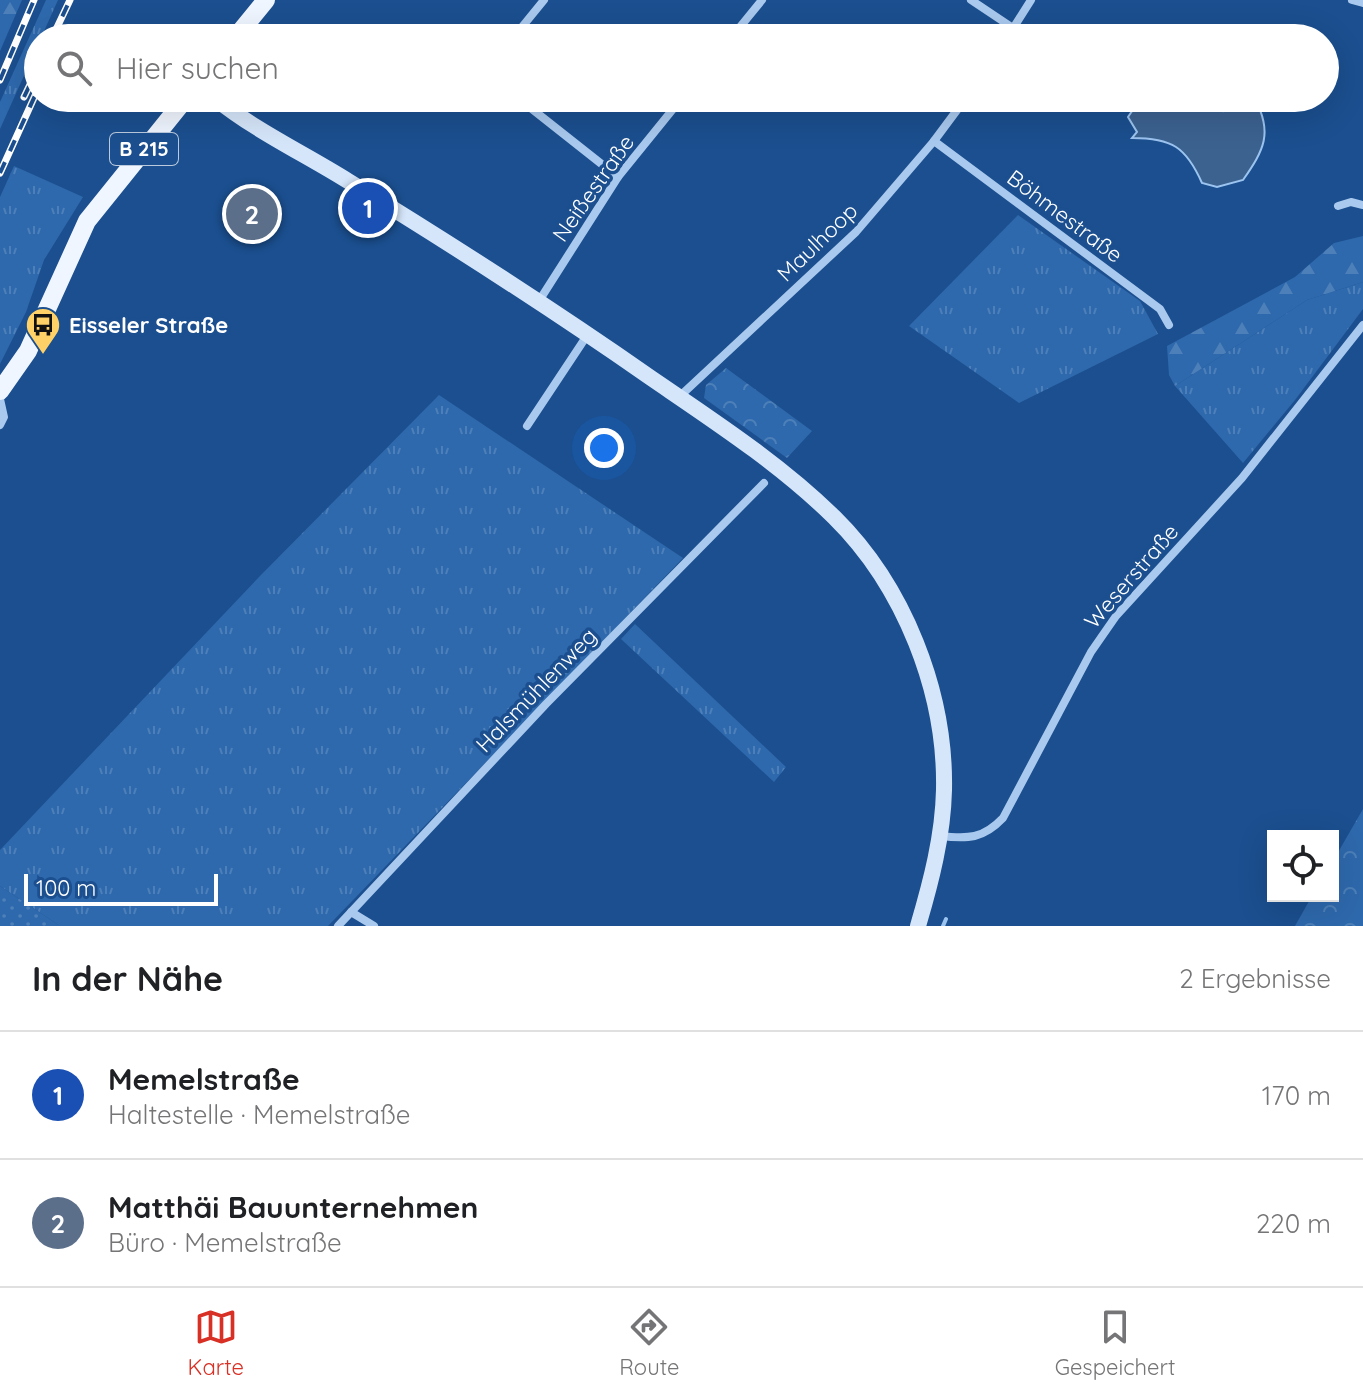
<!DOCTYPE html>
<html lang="de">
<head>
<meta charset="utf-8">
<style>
	:root { --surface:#fff; --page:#f6f6f6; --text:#202124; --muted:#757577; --line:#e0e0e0; --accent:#d93025 }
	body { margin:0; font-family:Quicksand,sans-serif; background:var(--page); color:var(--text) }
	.controls { position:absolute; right:24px; bottom:24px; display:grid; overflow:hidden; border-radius:0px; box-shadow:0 8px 32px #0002 }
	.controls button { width:72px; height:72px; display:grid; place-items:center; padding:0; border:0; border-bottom:2px solid var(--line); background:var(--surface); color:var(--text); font:40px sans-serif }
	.scale { position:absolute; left:24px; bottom:20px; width:194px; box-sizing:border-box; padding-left:8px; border:4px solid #fff; border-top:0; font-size:22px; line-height:28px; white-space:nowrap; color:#fff; -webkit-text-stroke:6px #1b4f8f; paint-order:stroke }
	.you { position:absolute; left:604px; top:448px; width:28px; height:28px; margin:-20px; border:6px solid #fff; border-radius:50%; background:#1a73e8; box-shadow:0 0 0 12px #1a73e833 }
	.badge { display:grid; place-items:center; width:52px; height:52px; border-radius:50%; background:var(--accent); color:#fff; font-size:26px; font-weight:700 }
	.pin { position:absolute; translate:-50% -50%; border:4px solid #fff; box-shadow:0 2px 8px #0006 }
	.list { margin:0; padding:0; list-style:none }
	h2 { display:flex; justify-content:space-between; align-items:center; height:104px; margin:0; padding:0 32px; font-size:34px }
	h2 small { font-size:26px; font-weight:400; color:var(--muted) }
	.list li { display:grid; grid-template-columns:52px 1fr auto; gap:24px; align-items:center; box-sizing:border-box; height:128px; padding:0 32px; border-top:2px solid var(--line) }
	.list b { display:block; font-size:30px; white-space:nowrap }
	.list p { margin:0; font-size:26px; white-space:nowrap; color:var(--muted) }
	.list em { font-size:26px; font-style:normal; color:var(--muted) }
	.icon { flex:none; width:44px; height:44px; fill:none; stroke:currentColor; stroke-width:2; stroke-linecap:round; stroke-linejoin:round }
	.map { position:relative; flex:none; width:1363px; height:926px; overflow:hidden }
	.search { position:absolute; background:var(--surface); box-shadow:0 8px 32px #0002; left:24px; right:24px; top:24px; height:88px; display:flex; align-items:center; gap:20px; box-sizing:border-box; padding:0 28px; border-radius:44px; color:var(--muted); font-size:30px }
	.sheet { height:360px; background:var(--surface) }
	nav { display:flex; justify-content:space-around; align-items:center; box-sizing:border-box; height:112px; border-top:2px solid var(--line); background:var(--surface); font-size:22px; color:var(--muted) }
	nav a { display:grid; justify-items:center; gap:4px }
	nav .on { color:var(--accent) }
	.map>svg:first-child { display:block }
	.grass { fill:url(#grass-tufts) }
	.forest { fill:url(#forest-firs) }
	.park { fill:url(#park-crowns) }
	.garden { fill:url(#garden-dots) }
	.water { fill:#3c6290; stroke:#9cc4f0; stroke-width:2 }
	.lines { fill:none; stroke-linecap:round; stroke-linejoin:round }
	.stream { stroke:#9cc4f0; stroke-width:4 }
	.street { stroke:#a9c9ee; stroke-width:8 }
	.secondary { stroke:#d6e6fa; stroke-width:16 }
	.primary { stroke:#f0f6ff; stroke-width:18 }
	.rail-casing { stroke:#fff; stroke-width:7 }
	.rail { stroke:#1b4f8f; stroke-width:4; stroke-dasharray:12; stroke-linecap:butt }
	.labels { text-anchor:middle; stroke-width:7; stroke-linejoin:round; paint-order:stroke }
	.shield { fill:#1b4f8f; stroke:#bbcadd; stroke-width:2 }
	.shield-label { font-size:20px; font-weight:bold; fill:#fff }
	.street-label { font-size:22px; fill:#fff; stroke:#1b4f8f }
	.poi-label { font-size:22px; font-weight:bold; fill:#fff; stroke:#1b4f8f; text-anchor:start }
</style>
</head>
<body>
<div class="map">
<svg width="1363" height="926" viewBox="0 0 1363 926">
	<defs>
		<pattern id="grass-tufts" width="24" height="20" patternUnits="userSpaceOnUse" patternTransform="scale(2)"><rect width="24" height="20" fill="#2e69ad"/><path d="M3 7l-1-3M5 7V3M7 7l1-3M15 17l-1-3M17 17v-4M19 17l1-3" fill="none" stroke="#4d80b9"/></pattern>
		<pattern id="forest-firs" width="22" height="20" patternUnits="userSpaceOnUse" patternTransform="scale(2)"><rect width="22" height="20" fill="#2e69ad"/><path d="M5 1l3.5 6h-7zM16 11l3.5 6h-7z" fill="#4d80b9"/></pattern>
		<pattern id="park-crowns" width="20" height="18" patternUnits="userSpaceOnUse" patternTransform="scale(2)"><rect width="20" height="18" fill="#2e69ad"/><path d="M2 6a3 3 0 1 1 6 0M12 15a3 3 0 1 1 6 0" fill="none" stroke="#4d80b9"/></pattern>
		<pattern id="garden-dots" width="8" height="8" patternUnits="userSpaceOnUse" patternTransform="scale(2)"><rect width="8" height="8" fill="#2e69ad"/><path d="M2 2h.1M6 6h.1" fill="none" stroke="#4d80b9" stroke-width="1.8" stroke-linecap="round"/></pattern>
	</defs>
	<rect width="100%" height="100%" fill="#1b4f8f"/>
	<!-- grass -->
	<g class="grass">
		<path d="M46,0H58L0,129V102Z"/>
		<path d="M14,166L83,197L44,260L26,312L0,364V197Z"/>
		<path d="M1018,215L1140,301L1158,334L1019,403L909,326Z"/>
		<path d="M1363,282V309L1295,400L1243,463L1175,386L1307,300Z"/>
		<path d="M439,395L683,558L328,926H60L0,886V850L259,577Z"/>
		<path d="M635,624L786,767L774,782L621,639Z"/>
	</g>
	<!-- forest -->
	<g class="forest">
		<path d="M0,0H22L0,51Z"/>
		<path d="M1363,236V282L1307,300L1175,386L1169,375L1167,346L1295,277L1334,243Z"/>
	</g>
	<!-- park -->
	<g class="park">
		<path d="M726,368L812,431L787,458L704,398L706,385Z"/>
		<path d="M1363,809V926H1295L1312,896H1333V861Z"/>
	</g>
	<!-- garden -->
	<path class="garden" d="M0,886L60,926H0Z"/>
	<!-- water -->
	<path class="water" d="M1141,98H1180L1223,111L1236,98L1255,99C1273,133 1264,150 1243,180L1217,187L1202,183C1186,147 1172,138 1132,138L1137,132L1128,117Z"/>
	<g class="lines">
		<!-- stream -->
		<path class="stream" d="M943,926L946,919"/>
		<!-- street -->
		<g class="street">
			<path d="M971,0L1013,28"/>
			<path d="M1352,0L1363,3"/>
			<path d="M513,38L544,0"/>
			<path d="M731,38L762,0"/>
			<path d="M1007,38L1031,0"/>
			<path d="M518,98L618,177"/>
			<path d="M934,141L1160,309L1169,325"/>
			<path d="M1338,206L1351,202L1363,205"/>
			<path d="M539,301L618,177L682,98"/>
			<path d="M679,397L856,232L934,141L966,98"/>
			<path d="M0,399L4,417L0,425"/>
			<path d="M527,426L588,334"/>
			<path d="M940,836C968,839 983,839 1003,818L1091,652L1116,616L1242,478L1363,325"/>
			<path d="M351,912L374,926"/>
			<path d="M338,926L546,704L764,483"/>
		</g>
		<!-- secondary -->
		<path class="secondary" d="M215,98C254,130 305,154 348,181C451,244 552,309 651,378C714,421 780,464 834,517C904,586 946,692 944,790C943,836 931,882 918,926"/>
		<!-- primary -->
		<g class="primary">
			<path d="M235,38L266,0"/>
			<path d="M0,391L28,351L87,221L186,98"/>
		</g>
		<defs>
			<g id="rail">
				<path d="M52,38L70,0"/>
				<path d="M0,80L34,0"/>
				<path d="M24,97L38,68"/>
				<path d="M0,173L38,89"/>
			</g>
		</defs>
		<!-- rail casing -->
		<use href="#rail" class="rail-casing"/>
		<!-- rail -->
		<use href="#rail" class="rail"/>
	</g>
	<!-- icons -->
	<defs>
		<symbol id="bus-pin" viewBox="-11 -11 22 30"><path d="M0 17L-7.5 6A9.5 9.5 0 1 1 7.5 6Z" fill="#ffd166" stroke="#1b4f8f"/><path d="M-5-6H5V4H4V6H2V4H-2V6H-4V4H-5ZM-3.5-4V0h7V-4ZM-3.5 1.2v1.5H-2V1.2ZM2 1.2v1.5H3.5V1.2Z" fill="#111"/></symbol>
	</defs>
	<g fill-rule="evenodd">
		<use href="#bus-pin" x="23" y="305" width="40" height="54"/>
	</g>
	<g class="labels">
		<!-- shield labels -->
		<rect class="shield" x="110" y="133" width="68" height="32" rx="6"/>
		<g class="shield-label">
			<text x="144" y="156">B 215</text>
		</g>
		<!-- street labels -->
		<g class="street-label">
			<text transform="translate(593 188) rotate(-55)" y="8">Neißestraße</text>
			<text transform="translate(1065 216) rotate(37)" y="8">Böhmestraße</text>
			<text transform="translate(817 242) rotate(-44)" y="8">Maulhoop</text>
			<text transform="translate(1131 576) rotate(-49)" y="8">Weserstraße</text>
			<text transform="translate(536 690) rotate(-46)" y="8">Halsmühlenweg</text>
		</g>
		<!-- poi labels -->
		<g class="poi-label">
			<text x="69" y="333">Eisseler Straße</text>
		</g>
	</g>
</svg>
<div class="controls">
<button><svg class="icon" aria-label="locate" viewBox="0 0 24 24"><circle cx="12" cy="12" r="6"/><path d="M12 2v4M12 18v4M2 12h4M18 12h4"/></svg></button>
</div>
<div class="scale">100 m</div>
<div class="you"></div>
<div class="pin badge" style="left:368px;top:208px;background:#1a4fb4">1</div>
<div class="pin badge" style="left:252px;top:214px;background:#5c6f8a">2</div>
<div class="search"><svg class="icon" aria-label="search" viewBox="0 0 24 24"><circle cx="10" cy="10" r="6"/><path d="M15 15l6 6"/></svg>Hier suchen</div>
</div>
<section class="sheet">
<h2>In der Nähe<small>2 Ergebnisse</small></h2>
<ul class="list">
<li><span class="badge" style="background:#1a4fb4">1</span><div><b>Memelstraße</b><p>Haltestelle · Memelstraße</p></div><em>170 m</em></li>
<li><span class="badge" style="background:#5c6f8a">2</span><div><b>Matthäi Bauunternehmen</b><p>Büro · Memelstraße</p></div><em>220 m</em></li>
</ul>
</section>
<nav>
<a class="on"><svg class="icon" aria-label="map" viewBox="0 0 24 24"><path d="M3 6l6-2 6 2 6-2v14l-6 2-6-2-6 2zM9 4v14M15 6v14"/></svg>Karte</a>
<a><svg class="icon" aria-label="directions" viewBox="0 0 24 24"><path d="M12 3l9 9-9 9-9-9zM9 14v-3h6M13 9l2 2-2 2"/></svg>Route</a>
<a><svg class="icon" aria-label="saved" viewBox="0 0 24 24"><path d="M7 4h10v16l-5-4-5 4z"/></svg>Gespeichert</a>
</nav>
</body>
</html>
